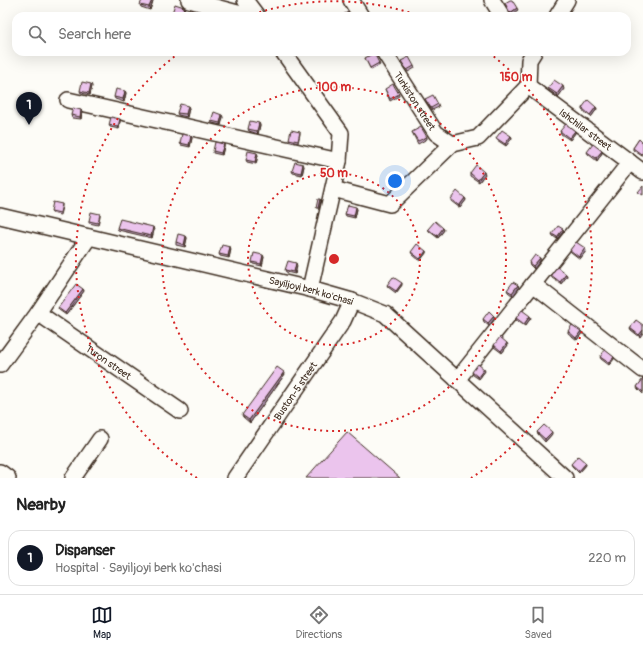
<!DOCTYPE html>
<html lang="en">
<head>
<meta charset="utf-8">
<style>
	:root { --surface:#fff; --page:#f2f2f2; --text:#222; --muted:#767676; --line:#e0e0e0; --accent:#111827 }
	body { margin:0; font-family:Pangolin,sans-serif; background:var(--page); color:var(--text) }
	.you { position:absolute; left:395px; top:181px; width:14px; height:14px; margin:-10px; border:3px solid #fff; border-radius:50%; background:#1a73e8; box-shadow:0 0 0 6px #1a73e833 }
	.badge { display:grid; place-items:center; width:26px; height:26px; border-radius:50%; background:var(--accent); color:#fff; font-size:13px; font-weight:700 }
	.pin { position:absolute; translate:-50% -33px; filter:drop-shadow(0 1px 2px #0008) }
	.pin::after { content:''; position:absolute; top:21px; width:14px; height:12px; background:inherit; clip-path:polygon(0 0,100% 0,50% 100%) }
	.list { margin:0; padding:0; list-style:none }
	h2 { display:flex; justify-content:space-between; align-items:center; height:52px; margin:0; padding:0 16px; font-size:17px }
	h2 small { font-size:13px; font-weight:400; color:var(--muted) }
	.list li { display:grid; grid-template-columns:26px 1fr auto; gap:12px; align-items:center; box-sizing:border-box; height:56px; margin:0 8px 8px; padding:0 8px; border:1px solid var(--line); border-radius:12px }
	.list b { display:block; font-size:15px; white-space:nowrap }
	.list p { margin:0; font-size:13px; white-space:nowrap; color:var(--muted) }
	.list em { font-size:13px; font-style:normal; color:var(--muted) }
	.icon { flex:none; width:22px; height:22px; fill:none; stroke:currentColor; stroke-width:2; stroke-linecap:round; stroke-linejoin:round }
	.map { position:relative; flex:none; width:643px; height:478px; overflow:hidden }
	.search { position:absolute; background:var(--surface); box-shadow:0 4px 16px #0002; left:12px; right:12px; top:12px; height:44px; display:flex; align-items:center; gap:10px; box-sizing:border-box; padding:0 14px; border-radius:12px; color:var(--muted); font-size:15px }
	.sheet { height:116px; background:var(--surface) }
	nav { display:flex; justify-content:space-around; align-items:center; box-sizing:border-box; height:56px; border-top:1px solid var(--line); background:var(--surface); font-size:11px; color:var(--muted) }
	nav a { display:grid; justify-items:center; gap:2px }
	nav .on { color:var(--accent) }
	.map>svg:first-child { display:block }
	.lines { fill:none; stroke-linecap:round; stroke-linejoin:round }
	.minor-casing { stroke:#3b2a1e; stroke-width:18 }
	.minor { stroke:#fdfcf7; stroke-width:15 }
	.wall { fill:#caa9cc; stroke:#3b2a1e }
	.shaded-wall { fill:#a489a6; stroke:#3b2a1e }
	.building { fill:#ebc4ed; stroke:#3b2a1e }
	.ring { fill:none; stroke:#d62828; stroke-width:2; stroke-dasharray:2 4 }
	.labels { text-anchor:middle; stroke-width:3; stroke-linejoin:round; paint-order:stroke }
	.street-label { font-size:10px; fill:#3b2a1e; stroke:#fdfcf7 }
	.centre { fill:#d62828; stroke:#fdfcf7; stroke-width:2 }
	.ring-label { font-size:12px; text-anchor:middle; font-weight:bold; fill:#d62828; stroke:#fdfcf7; stroke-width:3; stroke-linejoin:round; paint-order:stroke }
</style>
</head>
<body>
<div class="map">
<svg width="643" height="478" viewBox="0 0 643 478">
	<rect width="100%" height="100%" fill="#fdfcf7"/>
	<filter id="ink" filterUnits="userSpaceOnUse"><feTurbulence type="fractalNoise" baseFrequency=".025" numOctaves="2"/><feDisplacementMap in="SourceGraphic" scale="8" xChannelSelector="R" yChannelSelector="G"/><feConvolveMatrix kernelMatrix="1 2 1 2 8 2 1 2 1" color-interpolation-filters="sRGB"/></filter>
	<g filter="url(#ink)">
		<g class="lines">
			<defs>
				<g id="minor">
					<path d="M189,0L249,16"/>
					<path d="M245,0L257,16"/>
					<path d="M351,0L361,16"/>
					<path d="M492,0L502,16"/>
					<path d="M557,16L567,0"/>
					<path d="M283,52L341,133L339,161L310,289"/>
					<path id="s1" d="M384,52L436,133L452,144"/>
					<path id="s2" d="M528,86L643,172"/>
					<path d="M68,100L339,161"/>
					<path d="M333,189L390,204L452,144L478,138L528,86L529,60L534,52"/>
					<path id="s3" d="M0,216L310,289L352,301L385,314L565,478"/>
					<path d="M533,284L643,370"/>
					<path id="s4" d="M38,313L180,411"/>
					<path d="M0,365L38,313L89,237"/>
					<path d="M457,380L630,162"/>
					<path d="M0,472L8,478"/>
					<path d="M73,478L100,439"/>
					<path id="s5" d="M235,478L343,321L352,301"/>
				</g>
			</defs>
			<!-- minor casing -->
			<use href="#minor" class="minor-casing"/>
			<!-- minor -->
			<use href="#minor" class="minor"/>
		</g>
		<!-- wall -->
		<g class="wall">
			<path d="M153,1L150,10L141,7L140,5Z"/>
			<path d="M185,9L182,16H177L173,15L172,13Z"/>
			<path d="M365,58L379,63L380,65L371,70Z"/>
			<path d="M401,61L414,66L415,68L408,72Z"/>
			<path d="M92,86L90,95L81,93L80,91Z"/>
			<path d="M548,88L564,89L558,97L549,90Z"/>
			<path d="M385,89L399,94V96L390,101Z"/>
			<path d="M125,91L126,93L124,102L115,99L114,97Z"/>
			<path d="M425,99L438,104L439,107L432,110Z"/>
			<path d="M596,107L597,109L591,117L582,110V108Z"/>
			<path d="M189,108L187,117L178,115L177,113Z"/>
			<path d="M81,110L82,112L81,119L72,118L71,115Z"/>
			<path d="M223,117L221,125L212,123L211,121Z"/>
			<path d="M120,119V121L119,129L110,127L109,125Z"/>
			<path d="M260,125L258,134L249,131L248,129Z"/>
			<path d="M560,131H575V133L570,140L561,134Z"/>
			<path d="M300,132V134L298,143L290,141L289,139Z"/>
			<path d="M412,132L427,137V139L418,144Z"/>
			<path d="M191,136L192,138L190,147L181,145L180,143Z"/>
			<path d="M511,136L512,138L506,146L497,140L496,138Z"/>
			<path d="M639,139L642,156L633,150V148Z"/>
			<path d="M224,144V146L222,155L213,153V151Z"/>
			<path d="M602,151V153L597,161L588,154L587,152Z"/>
			<path d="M258,155L256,164L247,162L246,160Z"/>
			<path d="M304,166L302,175L293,173L292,171Z"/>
			<path d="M470,173L485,174L479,182L470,176Z"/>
			<path d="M465,198L466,200L460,208L451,201V199Z"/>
			<path d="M62,204V207L60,215L52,213L51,211Z"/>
			<path d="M357,209L355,218L346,216L345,214Z"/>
			<path d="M100,214V216L98,225L89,223V221Z"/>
			<path d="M117,228L154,230L152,238L118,230Z"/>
			<path d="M443,228L444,230L438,238L429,231L428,229Z"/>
			<path d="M563,229L564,231L557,239L553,236L552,234Z"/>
			<path d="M186,236L187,238L185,247L176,245V242Z"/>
			<path d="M231,249L229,258L220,256L219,254Z"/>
			<path d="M570,250L586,251L580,259L571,252Z"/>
			<path d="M426,251V253L420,261L412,254L411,252Z"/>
			<path d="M264,257L262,266L253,264L252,262Z"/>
			<path d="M540,258V261L534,269L530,265L529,263Z"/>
			<path d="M297,266L295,274L286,272L285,270Z"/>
			<path d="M566,274L567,276L561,284L552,278L551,275Z"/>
			<path d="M387,285H402L396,293L388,287Z"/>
			<path d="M518,285L519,288L513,296L508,292L507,290Z"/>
			<path d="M83,289L84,291L66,315L59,310L58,308Z"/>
			<path d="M495,318L489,326L484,322L483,319Z"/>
			<path d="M516,318H531L525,326L516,320Z"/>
			<path d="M636,320L640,337L631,330L630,328Z"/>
			<path d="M568,331L582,333L577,340L568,333Z"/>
			<path d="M494,345H508L502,353L494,347Z"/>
			<path d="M600,357L614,359L609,365L601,359Z"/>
			<path d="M485,371L479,379L473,375L472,372Z"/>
			<path d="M284,372L285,374L250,423L243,417L242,415Z"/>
			<path d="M643,379V394L638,389L637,387Z"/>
			<path d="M537,432L552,434L545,442L538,434Z"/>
			<path d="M571,464L586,465L579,473L572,466Z"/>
		</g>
		<!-- shaded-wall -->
		<g class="shaded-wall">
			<path d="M152,0L153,1L150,10L149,7Z"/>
			<path d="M184,7L185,9L182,16H181Z"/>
			<path d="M517,8L518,10L511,15L510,13Z"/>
			<path d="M91,84L92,86L90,95L89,93Z"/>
			<path d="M563,86L564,89L558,97L557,94Z"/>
			<path d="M125,91L126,93L124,102L123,99Z"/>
			<path d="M188,106L189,108L187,117L186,114Z"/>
			<path d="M596,107L597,109L591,117L590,115Z"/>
			<path d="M81,110L82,112L81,119L80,117Z"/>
			<path d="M222,115L223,117L221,125L220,123Z"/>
			<path d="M120,119V121L119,129L118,127Z"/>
			<path d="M259,123L260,125L258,134L257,131Z"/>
			<path d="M575,131V133L570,140L569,138Z"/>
			<path d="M191,136L192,138L190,147L189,145Z"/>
			<path d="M511,136L512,138L506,146L505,144Z"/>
			<path d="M224,144V146L222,155L221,153Z"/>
			<path d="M602,151V153L597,161L596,158Z"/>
			<path d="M257,153L258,155L256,164L255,162Z"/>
			<path d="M303,164L304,166L302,175L301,173Z"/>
			<path d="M484,172L485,174L479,182L478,180Z"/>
			<path d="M465,198L466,200L460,208L459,206Z"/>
			<path d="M320,199L321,201L319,210L318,208Z"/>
			<path d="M356,207L357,209L355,218L354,216Z"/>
			<path d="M153,227L154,230L152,238L151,236Z"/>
			<path d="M443,228L444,230L438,238L437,236Z"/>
			<path d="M563,229L564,231L557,239V237Z"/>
			<path d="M186,236L187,238L185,247L184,245Z"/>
			<path d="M230,247L231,249L229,258L228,256Z"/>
			<path d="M585,248L586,251L580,259L579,257Z"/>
			<path d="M426,251V253L420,261V259Z"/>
			<path d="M263,255L264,257L262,266L261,264Z"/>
			<path d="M540,258V261L534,269L533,266Z"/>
			<path d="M296,263L297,266L295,274L294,272Z"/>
			<path d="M566,274L567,276L561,284L560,282Z"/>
			<path d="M402,283V285L396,293V291Z"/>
			<path d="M518,285L519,288L513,296L512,293Z"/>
			<path d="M83,289L84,291L66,315L65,313Z"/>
			<path d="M494,316L495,318L489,326L488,323Z"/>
			<path d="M530,316L531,318L525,326L524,324Z"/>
			<path d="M643,330V333L640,337L639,335Z"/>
			<path d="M581,331L582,333L577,340L576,338Z"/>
			<path d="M507,343L508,345L502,353L501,351Z"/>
			<path d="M614,357V359L609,365V363Z"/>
			<path d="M484,369L485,371L479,379L478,377Z"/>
			<path d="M284,372L285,374L250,423L249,420Z"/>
			<path d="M552,432V434L545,442V439Z"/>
			<path d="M586,463V465L579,473V471Z"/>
		</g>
		<!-- building -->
		<g class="building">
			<path d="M142,0H152L149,7L140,5Z"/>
			<path d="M510,0H512L517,8L510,13L505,3Z"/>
			<path d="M175,4L184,7L181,16L172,13Z"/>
			<path d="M206,12L215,14L214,16H205Z"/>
			<path d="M348,12L350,16H341Z"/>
			<path d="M374,53L379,63L370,68L365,58Z"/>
			<path d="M409,57L414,66L407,70L401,61Z"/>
			<path d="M554,80L563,86L557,94L548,88Z"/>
			<path d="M82,82L91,84L89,93L80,91Z"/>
			<path d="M393,84L399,94L390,99L385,89Z"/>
			<path d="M116,89L125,91L123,99L114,97Z"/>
			<path d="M433,95L438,104L431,108L425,99Z"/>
			<path d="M588,100L596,107L590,115L582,108Z"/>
			<path d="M180,104L188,106L186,114L177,113Z"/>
			<path d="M73,108L81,110L80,117L71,115Z"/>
			<path d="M214,112L222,115L220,123L211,121Z"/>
			<path d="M111,117L120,119L118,127L109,125Z"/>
			<path d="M250,121L259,123L257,131L248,129Z"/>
			<path d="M566,124L575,131L569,138L560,131Z"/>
			<path d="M421,127L427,137L418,141L412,132Z"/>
			<path d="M291,130L300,132L298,141L289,139Z"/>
			<path d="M502,130L511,136L505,144L496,138Z"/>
			<path d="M182,134L191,136L189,145L180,143Z"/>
			<path d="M639,139L643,143V152L641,154L633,148Z"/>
			<path d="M215,142L224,144L221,153L213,151Z"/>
			<path d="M593,144L602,151L596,158L587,152Z"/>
			<path d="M248,151L257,153L255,162L246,160Z"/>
			<path d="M295,162L303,164L301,173L292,171Z"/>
			<path d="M476,165L484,172L478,180L470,173Z"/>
			<path d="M643,186V195L638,192Z"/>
			<path d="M457,191L465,198L459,206L451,199Z"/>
			<path d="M318,199H320L318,208H316Z"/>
			<path d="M53,202L62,204L60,213L51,211Z"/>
			<path d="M348,205L356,207L354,216L345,214Z"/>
			<path d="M91,212L100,214L98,223L89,221Z"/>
			<path d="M120,219L153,227L151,236L117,228Z"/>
			<path d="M435,221L443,228L437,236L428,229Z"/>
			<path d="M558,226L563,229L557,237L552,234Z"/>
			<path d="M178,234L186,236L184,245L176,242Z"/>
			<path d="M576,242L585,248L579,257L570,250Z"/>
			<path d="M417,244L426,251L420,259L411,252Z"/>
			<path d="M222,245L230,247L228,256L219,254Z"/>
			<path d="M254,253L263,255L261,264L252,262Z"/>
			<path d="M535,255L540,258L533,266L529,263Z"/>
			<path d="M288,261L296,263L294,272L285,270Z"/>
			<path d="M557,267L566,274L560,282L551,275Z"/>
			<path d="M393,277L402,283L396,291L387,285Z"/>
			<path d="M513,282L518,285L512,293L507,290Z"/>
			<path d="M76,284L83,289L65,313L58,308Z"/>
			<path d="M522,310L530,316L524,324L516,318Z"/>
			<path d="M489,311L494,316L488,323L483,319Z"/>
			<path d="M636,320L643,325V330L639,335L630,328Z"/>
			<path d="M572,325L581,331L576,338L568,331Z"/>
			<path d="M500,337L507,343L501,351L494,345Z"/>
			<path d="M605,350L614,357L609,363L600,357Z"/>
			<path d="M478,364L484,369L478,377L472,372Z"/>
			<path d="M277,367L284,372L249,420L242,415Z"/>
			<path d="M643,379V392L637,387Z"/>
			<path d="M544,425L552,432L545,439L537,432Z"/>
			<path d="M347,432L400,478H306Z"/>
			<path d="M578,456L586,463L579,471L571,464Z"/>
		</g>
	</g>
	<!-- distance rings -->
	<g class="ring">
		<circle cx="334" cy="259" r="86"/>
		<circle cx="334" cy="259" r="172"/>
		<path d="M197 478A258 258 0 0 1 179 53M248 16A258 258 0 0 1 420 16M489 53A258 258 0 0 1 471 478"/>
	</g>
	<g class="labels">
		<!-- street labels -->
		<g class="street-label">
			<text dy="4" stroke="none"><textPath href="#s1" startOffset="58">Turkiston street</textPath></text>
			<text dy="4" stroke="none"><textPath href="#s2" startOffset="72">Ishchilar street</textPath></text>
			<text dy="4" stroke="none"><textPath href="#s3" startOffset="320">Sayiljoyi berk ko'chasi</textPath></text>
			<text dy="4" stroke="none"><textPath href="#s4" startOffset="86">Turon street</textPath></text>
			<text dy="4" stroke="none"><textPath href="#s5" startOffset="106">Buston-5 street</textPath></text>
		</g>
	</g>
	<circle cx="334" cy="259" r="6" class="centre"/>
	<g class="ring-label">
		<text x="516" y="81">150 m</text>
		<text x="334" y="91">100 m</text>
		<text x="334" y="177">50 m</text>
	</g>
</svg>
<div class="you"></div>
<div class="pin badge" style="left:29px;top:125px">1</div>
<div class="search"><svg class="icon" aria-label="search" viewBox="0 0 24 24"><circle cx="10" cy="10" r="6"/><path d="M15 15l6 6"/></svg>Search here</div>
</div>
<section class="sheet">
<h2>Nearby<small></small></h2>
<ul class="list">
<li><span class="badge">1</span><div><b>Dispanser</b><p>Hospital · Sayiljoyi berk ko'chasi</p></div><em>220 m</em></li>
</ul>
</section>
<nav>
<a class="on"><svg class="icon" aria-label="map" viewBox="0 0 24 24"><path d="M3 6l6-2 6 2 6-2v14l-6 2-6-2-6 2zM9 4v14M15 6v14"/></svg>Map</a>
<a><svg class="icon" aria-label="directions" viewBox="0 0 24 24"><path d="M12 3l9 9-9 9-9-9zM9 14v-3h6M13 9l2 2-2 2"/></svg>Directions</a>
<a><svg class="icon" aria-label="saved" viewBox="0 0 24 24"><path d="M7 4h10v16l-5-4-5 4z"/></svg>Saved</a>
</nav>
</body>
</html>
